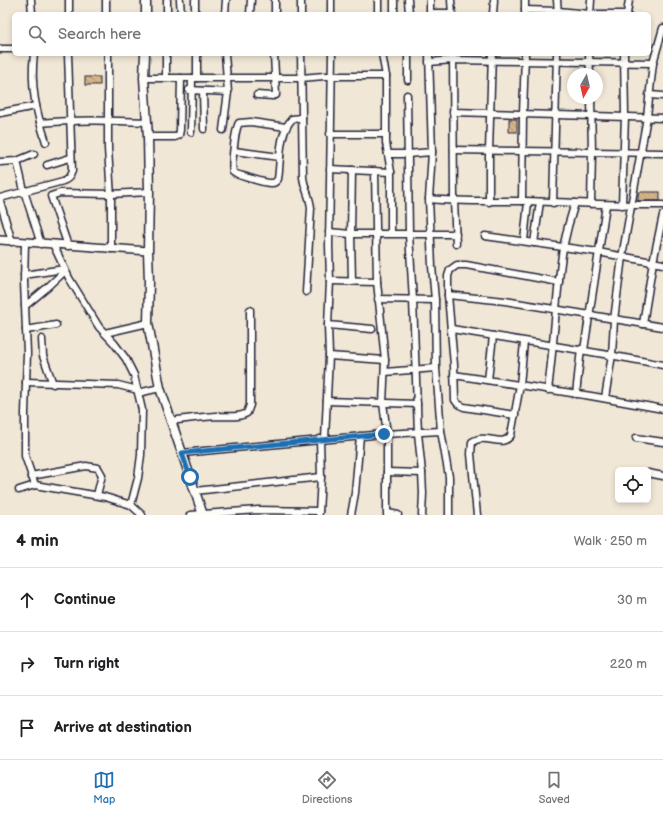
<!DOCTYPE html>
<html lang="en">
<head>
<meta charset="utf-8">
<style>
	:root { --surface:#fff; --page:#f6f6f6; --text:#202124; --muted:#757577; --line:#e0e0e0; --accent:#1f6fb2 }
	body { margin:0; font-family:"Balsamiq Sans",sans-serif; background:var(--page); color:var(--text) }
	.controls { position:absolute; right:12px; bottom:12px; display:grid; overflow:hidden; border-radius:6px; box-shadow:0 2px 6px #0003 }
	.controls button { width:36px; height:36px; display:grid; place-items:center; padding:0; border:0; border-bottom:1px solid var(--line); background:var(--surface); color:var(--text); font:20px sans-serif }
	.compass { position:absolute; left:567px; top:68px; width:36px; height:36px; border-radius:50%; background:var(--surface); box-shadow:0 2px 6px #0003; rotate:188deg }
	.stop { position:absolute; width:12px; height:12px; margin:-9px; border:3px solid #1f6fb2; border-radius:50%; background:#fff }
	.stop.end { background:#1f6fb2; border-color:#fff; box-shadow:0 1px 4px #0008 }
	.list { margin:0; padding:0; list-style:none }
	h2 { display:flex; justify-content:space-between; align-items:center; height:52px; margin:0; padding:0 16px; font-size:17px }
	h2 small { font-size:13px; font-weight:400; color:var(--muted) }
	.list li { display:grid; grid-template-columns:26px 1fr auto; gap:12px; align-items:center; box-sizing:border-box; height:64px; padding:0 16px; border-top:1px solid var(--line) }
	.list b { display:block; font-size:15px; white-space:nowrap }
	.list em { font-size:13px; font-style:normal; color:var(--muted) }
	.icon { flex:none; width:22px; height:22px; fill:none; stroke:currentColor; stroke-width:2; stroke-linecap:round; stroke-linejoin:round }
	.map { position:relative; flex:none; width:663px; height:515px; overflow:hidden }
	.search { position:absolute; background:var(--surface); box-shadow:0 2px 6px #0003; left:12px; right:12px; top:12px; height:44px; display:flex; align-items:center; gap:10px; box-sizing:border-box; padding:0 14px; border-radius:6px; color:var(--muted); font-size:15px }
	.sheet { height:244px; background:var(--surface) }
	nav { display:flex; justify-content:space-around; align-items:center; box-sizing:border-box; height:56px; border-top:1px solid var(--line); background:var(--surface); font-size:11px; color:var(--muted) }
	nav a { display:grid; justify-items:center; gap:2px }
	nav .on { color:var(--accent) }
	.map>svg:first-child { display:block }
	.building { fill:url(#building-back-hatch); stroke:#22223b }
	.lines { fill:none; stroke-linecap:round; stroke-linejoin:round }
	.minor-casing { stroke:#22223b; stroke-width:9 }
	.tertiary-casing { stroke:#22223b; stroke-width:10 }
	.secondary-casing { stroke:#22223b; stroke-width:11 }
	.minor { stroke:#fdfcf7; stroke-width:6 }
	.tertiary { stroke:#fdfcf7; stroke-width:7 }
	.secondary { stroke:#fdfcf7; stroke-width:8 }
	.route { stroke:#1f6fb2; stroke-width:5 }
</style>
</head>
<body>
<div class="map">
<svg width="663" height="515" viewBox="0 0 663 515">
	<defs>
		<pattern id="building-back-hatch" width="6" height="6" patternUnits="userSpaceOnUse"><rect width="6" height="6" fill="#d5b588"/><path d="M-1 5l2 2M0 0l6 6M5-1l2 2" fill="none" stroke="#b79b76"/></pattern>
	</defs>
	<rect width="100%" height="100%" fill="#f1e7d6"/>
	<filter id="ink" filterUnits="userSpaceOnUse"><feTurbulence type="fractalNoise" baseFrequency=".025" numOctaves="2"/><feDisplacementMap in="SourceGraphic" scale="8" xChannelSelector="R" yChannelSelector="G"/><feConvolveMatrix kernelMatrix="1 2 1 2 8 2 1 2 1" color-interpolation-filters="sRGB"/></filter>
	<g filter="url(#ink)">
		<!-- building -->
		<g class="building">
			<rect x="85" y="77" width="15" height="8"/>
			<rect x="509" y="119" width="8" height="13"/>
			<rect x="638" y="192" width="22" height="9"/>
		</g>
		<g class="lines">
			<defs>
				<g id="minor">
					<path d="M31,0L32,14"/>
					<path d="M106,0V14"/>
					<path d="M167,0V14"/>
					<path d="M180,0L181,14"/>
					<path d="M195,0V14"/>
					<path d="M331,0V14"/>
					<path d="M378,0V14"/>
					<path d="M394,0V14"/>
					<path d="M408,0L409,14"/>
					<path d="M430,0V14"/>
					<path d="M451,0L452,14"/>
					<path d="M557,0L558,14"/>
					<path d="M525,10L558,11L590,14H627"/>
					<path d="M525,12V0"/>
					<path d="M430,13H452"/>
					<path d="M69,14V0"/>
					<path d="M225,14L226,0"/>
					<path d="M250,14L251,0"/>
					<path d="M275,14V0"/>
					<path d="M301,14V0"/>
					<path d="M493,14L494,0"/>
					<path d="M590,14L591,0"/>
					<path d="M627,14L629,0"/>
					<path d="M0,49H14"/>
					<path d="M34,54C30,86 36,111 46,142"/>
					<path d="M108,54V148L111,198V249"/>
					<path d="M197,54V78"/>
					<path d="M301,54L303,177C304,188 310,196 311,208L306,292"/>
					<path d="M382,54L386,76V143L391,172V233"/>
					<path d="M429,54L432,152L429,199L432,266L435,300L436,368L441,431L449,477V515"/>
					<path d="M453,54L454,201L456,244"/>
					<path d="M589,54L590,74"/>
					<path d="M429,62L453,60L653,63"/>
					<path d="M144,78H301L324,76H386"/>
					<path d="M166,78V54"/>
					<path d="M408,80V54"/>
					<path d="M189,90L228,92"/>
					<path d="M203,91L204,129"/>
					<path d="M257,95L273,96L276,95L274,54"/>
					<path d="M649,95L663,96"/>
					<path d="M453,112L663,118"/>
					<path d="M0,113L36,106"/>
					<path d="M40,123C76,119 111,120 147,122"/>
					<path d="M286,127L251,122L239,123C235,129 231,166 233,172L236,174C243,176 266,184 272,183C276,183 276,181 278,179C281,159 278,135 292,119L302,118"/>
					<path d="M223,130L228,92L225,54"/>
					<path d="M191,132L192,78"/>
					<path d="M330,134H386"/>
					<path d="M148,137H175L179,135L180,130L181,78"/>
					<path d="M454,150L663,153"/>
					<path d="M234,151L280,157"/>
					<path d="M388,154H407L432,152"/>
					<path d="M17,161L24,191L41,244"/>
					<path d="M0,162L17,161L34,154"/>
					<path d="M47,165L70,158"/>
					<path d="M330,169L391,172"/>
					<path d="M375,171L377,282"/>
					<path d="M0,198L63,181C69,179 70,176 72,171L68,54"/>
					<path d="M429,199C460,202 491,201 523,201C570,202 616,206 663,205"/>
					<path d="M0,201L12,242"/>
					<path d="M522,201L523,114L525,54"/>
					<path d="M489,202V151L492,54"/>
					<path d="M553,203L557,54"/>
					<path d="M591,204L592,152L591,98"/>
					<path d="M622,205L625,116L624,54"/>
					<path d="M329,232L351,234H456"/>
					<path d="M485,236L598,252L663,264"/>
					<path d="M524,241L528,202"/>
					<path d="M25,243L24,282L27,353L25,413V456L35,485"/>
					<path d="M534,243L540,202"/>
					<path d="M53,244L69,278L99,327L114,343L126,359L134,375L142,410L141,455L138,478L131,505"/>
					<path d="M68,246L51,196L60,193L111,194L149,192"/>
					<path d="M24,275L64,269"/>
					<path d="M330,281L377,282L385,360L383,403L387,434V515"/>
					<path d="M352,281L351,234L352,170"/>
					<path d="M448,295L505,301L663,327"/>
					<path d="M378,299L435,300"/>
					<path d="M25,306L48,287L65,271"/>
					<path d="M643,324L653,262L663,215"/>
					<path d="M328,325L372,329"/>
					<path d="M452,329C522,341 593,351 663,365"/>
					<path d="M26,330L56,325"/>
					<path d="M105,333L148,323"/>
					<path d="M42,339L43,356L53,384"/>
					<path d="M584,350L606,205"/>
					<path d="M329,356L385,360"/>
					<path d="M385,372L436,368"/>
					<path d="M454,375L591,396L663,409"/>
					<path d="M488,380L493,336"/>
					<path d="M26,382L118,385L138,390"/>
					<path d="M548,390C554,343 556,295 563,248C566,233 570,218 575,203"/>
					<path d="M138,393L160,388"/>
					<path d="M576,394L581,349"/>
					<path d="M605,398L612,355L614,320L622,257L647,117L653,63L663,28"/>
					<path d="M327,401L417,404"/>
					<path d="M515,415L464,407L458,404L455,400L454,365L448,295V276L450,270L457,265H466L559,282"/>
					<path d="M170,421C185,419 201,417 216,416C225,416 239,418 247,413L250,405V310"/>
					<path d="M636,438L663,442"/>
					<path d="M325,439L329,356L328,325L330,281L329,245L332,54"/>
					<path d="M182,453L384,434L441,431"/>
					<path d="M387,472L422,473L418,433L413,300L409,234L407,95"/>
					<path d="M422,473L423,493L422,515"/>
					<path d="M648,473L663,476"/>
					<path d="M31,476L86,466L98,468L102,475L97,495"/>
					<path d="M19,490L35,485L105,497L131,505L142,515"/>
					<path d="M195,491L321,477"/>
					<path d="M319,513L321,477L320,439"/>
					<path d="M388,513L398,515"/>
					<path d="M190,515L258,510L319,511"/>
					<path d="M351,515L355,493L360,436"/>
					<path d="M477,515L471,454L472,442C486,432 502,449 511,435L520,385L524,342"/>
				</g>
				<path id="tertiary" d="M0,240L148,251"/>
				<g id="secondary">
					<path d="M146,14V0"/>
					<path d="M145,54L144,78L148,137L149,192L148,251L149,282L148,323L160,388L203,515"/>
				</g>
			</defs>
			<!-- minor casing -->
			<use href="#minor" class="minor-casing"/>
			<!-- tertiary casing -->
			<use href="#tertiary" class="tertiary-casing"/>
			<!-- secondary casing -->
			<use href="#secondary" class="secondary-casing"/>
			<!-- minor -->
			<use href="#minor" class="minor"/>
			<!-- tertiary -->
			<use href="#tertiary" class="tertiary"/>
			<!-- secondary -->
			<use href="#secondary" class="secondary"/>
		</g>
	</g>
	<g class="lines" filter="url(#ink)">
		<!-- route -->
		<path class="route" d="M190,477L182,453L384,434"/>
	</g>
</svg>
<div class="controls">
<button><svg class="icon" aria-label="locate" viewBox="0 0 24 24"><circle cx="12" cy="12" r="6"/><path d="M12 2v4M12 18v4M2 12h4M18 12h4"/></svg></button>
</div>
<svg class="compass" viewBox="-18 -18 36 36"><path d="M0-13l5 13h-10z" fill="#e53935"/><path d="M0 13l5-13h-10z" fill="#757577"/></svg>
<div class="stop" style="left:190px;top:477px"></div>
<div class="stop end" style="left:384px;top:434px"></div>
<div class="search"><svg class="icon" aria-label="search" viewBox="0 0 24 24"><circle cx="10" cy="10" r="6"/><path d="M15 15l6 6"/></svg>Search here</div>
</div>
<section class="sheet">
<h2>4 min<small>Walk · 250 m</small></h2>
<ul class="list">
<li><svg class="icon" aria-label="ahead" viewBox="0 0 24 24"><path d="M12 20V5M6 11l6-6 6 6"/></svg><div><b>Continue</b></div><em>30 m</em></li>
<li><svg class="icon" aria-label="right" viewBox="0 0 24 24"><path d="M7 20v-9h11M14 6l5 5-5 5"/></svg><div><b>Turn right</b></div><em>220 m</em></li>
<li><svg class="icon" aria-label="arrive" viewBox="0 0 24 24"><path d="M6 21V4h12l-3 4 3 4H6"/></svg><div><b>Arrive at destination</b></div></li>
</ul>
</section>
<nav>
<a class="on"><svg class="icon" aria-label="map" viewBox="0 0 24 24"><path d="M3 6l6-2 6 2 6-2v14l-6 2-6-2-6 2zM9 4v14M15 6v14"/></svg>Map</a>
<a><svg class="icon" aria-label="directions" viewBox="0 0 24 24"><path d="M12 3l9 9-9 9-9-9zM9 14v-3h6M13 9l2 2-2 2"/></svg>Directions</a>
<a><svg class="icon" aria-label="saved" viewBox="0 0 24 24"><path d="M7 4h10v16l-5-4-5 4z"/></svg>Saved</a>
</nav>
</body>
</html>
